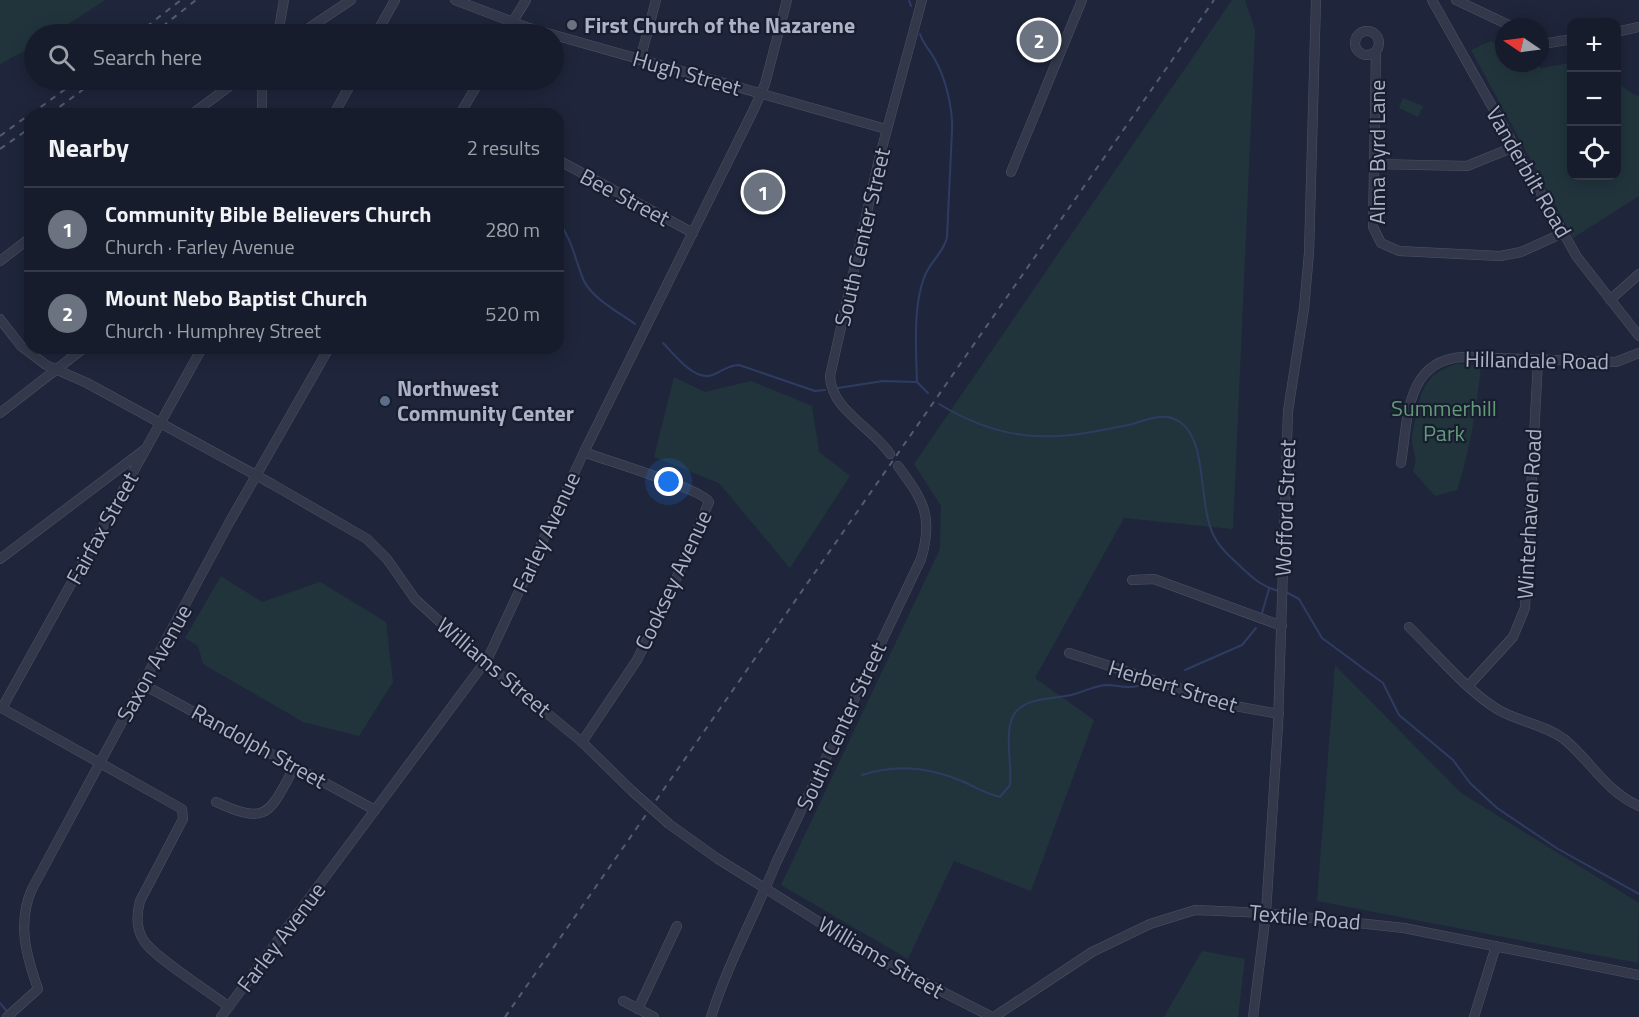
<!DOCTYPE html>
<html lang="en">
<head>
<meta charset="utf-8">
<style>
	:root { --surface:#171c2c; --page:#202534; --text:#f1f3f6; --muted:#9ea1a9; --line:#363a48; --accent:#7b99ff }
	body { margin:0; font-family:"Titillium Web",sans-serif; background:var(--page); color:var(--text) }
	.controls { position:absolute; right:18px; top:18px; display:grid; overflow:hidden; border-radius:12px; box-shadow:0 3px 15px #0003 }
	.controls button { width:54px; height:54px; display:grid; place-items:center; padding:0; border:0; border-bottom:2px solid var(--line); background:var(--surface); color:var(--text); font:30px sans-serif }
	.compass { position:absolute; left:1495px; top:18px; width:54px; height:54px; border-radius:50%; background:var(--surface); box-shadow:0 3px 15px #0003; rotate:283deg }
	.you { position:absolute; left:669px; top:482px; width:21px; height:21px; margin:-15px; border:4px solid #fff; border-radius:50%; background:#1a73e8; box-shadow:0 0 0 9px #1a73e833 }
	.badge { display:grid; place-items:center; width:39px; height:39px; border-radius:50%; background:var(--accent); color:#fff; font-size:20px; font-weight:700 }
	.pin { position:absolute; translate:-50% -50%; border:3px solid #fff; box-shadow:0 2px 6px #0006 }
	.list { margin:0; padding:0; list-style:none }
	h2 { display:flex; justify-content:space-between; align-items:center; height:78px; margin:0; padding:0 24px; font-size:26px }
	h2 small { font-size:20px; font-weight:400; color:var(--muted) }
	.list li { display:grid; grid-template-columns:39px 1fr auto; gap:18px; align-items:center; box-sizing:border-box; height:84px; padding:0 24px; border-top:2px solid var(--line) }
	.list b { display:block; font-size:22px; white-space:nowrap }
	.list p { margin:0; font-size:20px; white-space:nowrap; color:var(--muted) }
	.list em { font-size:20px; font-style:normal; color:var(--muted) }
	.icon { flex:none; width:33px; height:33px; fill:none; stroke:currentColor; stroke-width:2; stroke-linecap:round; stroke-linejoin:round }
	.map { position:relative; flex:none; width:1639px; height:1017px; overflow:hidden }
	.search { position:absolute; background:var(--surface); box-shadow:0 3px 15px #0003; left:24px; top:24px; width:540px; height:66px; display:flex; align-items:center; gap:15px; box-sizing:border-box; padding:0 21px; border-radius:33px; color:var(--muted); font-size:22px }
	.panel { position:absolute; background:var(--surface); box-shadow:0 3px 15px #0003; left:24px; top:108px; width:540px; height:246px; border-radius:18px }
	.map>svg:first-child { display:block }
	.green { fill:#21343c }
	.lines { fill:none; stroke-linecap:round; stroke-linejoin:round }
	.stream { stroke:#2f3c62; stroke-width:2 }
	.minor-casing { stroke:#4d5366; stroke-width:10 }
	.minor { stroke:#33394b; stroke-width:9 }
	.rail { stroke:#545c73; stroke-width:2; stroke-dasharray:6 6; stroke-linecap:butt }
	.minor-bridge-casing { stroke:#4d5366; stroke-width:10; stroke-linecap:butt }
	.minor-bridge { stroke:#33394b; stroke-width:9 }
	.worship-dot { fill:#6b7280; stroke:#181e2f; stroke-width:2 }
	.service-dot { fill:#5c6f8a; stroke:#181e2f; stroke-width:2 }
	.labels { text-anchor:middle; stroke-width:4.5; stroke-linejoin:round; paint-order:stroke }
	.poi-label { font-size:22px; font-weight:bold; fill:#adb3c7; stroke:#181e2f; text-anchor:start }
	.street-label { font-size:22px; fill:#adb3c7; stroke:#181e2f }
	.park-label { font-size:22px; fill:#629a78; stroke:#181e2f }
</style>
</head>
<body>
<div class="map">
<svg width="1639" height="1017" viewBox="0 0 1639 1017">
	<rect width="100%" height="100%" fill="#1f263b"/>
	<!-- green -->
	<g class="green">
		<path d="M0,0H105L53,34H34V46L0,64Z"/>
		<path d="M1232,0H1245L1255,30L1233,529L1124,518L1035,678L1094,720L1031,891L954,861L908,959L781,885L940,549L941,506L914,464Z"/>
		<path d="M1491,41L1504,48V63H1531L1541,68L1571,63L1572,176H1616L1617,84L1639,97V196L1573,238L1471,50Z"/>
		<path d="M1403,98L1423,106L1418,117L1399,108Z"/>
		<path d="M1456,364L1481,365C1477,408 1470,449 1457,490L1435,496L1413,471C1419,458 1412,452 1412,439C1412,432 1415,423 1416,416C1421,388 1428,373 1456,364Z"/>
		<path d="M674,377L705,392L751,381L812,406L819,452L850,476L790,568L719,483L654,457Z"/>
		<path d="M221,576L262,602L320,582L386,622L393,682L359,736L303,722L203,664L198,646L185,638Z"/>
		<path d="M1335,665L1461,793L1639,903L1638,963L1317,901Z"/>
		<path d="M1202,951L1245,959L1238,1017H1164Z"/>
	</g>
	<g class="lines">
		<!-- stream -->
		<g class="stream">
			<path d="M909,0L911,6"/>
			<path d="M558,221C573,240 575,261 584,281C593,299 620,313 635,324"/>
			<path d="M663,343C674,354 691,377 708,376C719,375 725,365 739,365L815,391L825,390"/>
			<path d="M917,382C916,351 913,306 924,278C929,262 944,253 947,237L952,131C953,109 946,78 934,58C929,49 923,44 920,34"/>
			<path d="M838,388L883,381L917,382L928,393"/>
			<path d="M939,404C969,422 1002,435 1037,436C1067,438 1098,431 1128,425C1138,423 1148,418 1159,417C1166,416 1174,418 1180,422C1209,442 1197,507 1215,538C1221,550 1233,559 1242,568C1254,579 1264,588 1280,591"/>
			<path d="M1286,592L1299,599L1322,638L1383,683L1399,715L1453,760L1470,783L1497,808L1558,849L1639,894"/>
			<path d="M1262,613L1269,589"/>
			<path d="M1185,670L1242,645L1256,628"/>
			<path d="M862,775C895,764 929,767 962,781C975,787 986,794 1000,797L1010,785C1012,765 1006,745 1010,725C1016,696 1048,700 1071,695C1083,692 1094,686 1106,685C1118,685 1126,689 1138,686"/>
			<path d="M0,1003L6,1010"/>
		</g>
		<defs>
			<g id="minor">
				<path d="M455,0L526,27L886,129"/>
				<path d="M1432,0L1577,257L1639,336"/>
				<path d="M1456,0L1513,27"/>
				<circle cx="1367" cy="43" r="12"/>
				<path d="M1616,32L1639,27"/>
				<path d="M278,34L284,0"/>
				<path d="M300,34L351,0"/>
				<path d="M376,34L395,0"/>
				<path d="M505,34L526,0"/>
				<path d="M1540,41L1549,43L1572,39"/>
				<path d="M1376,52L1373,227L1381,243L1399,251L1500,256L1521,252L1563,233"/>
				<path d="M640,60L656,0"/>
				<path d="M262,80V114"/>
				<path d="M192,114L238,80"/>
				<path d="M334,114L353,80"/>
				<path d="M460,114L480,80"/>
				<path d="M558,160L693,233"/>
				<path d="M1374,164L1467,166L1514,147"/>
				<path d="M1011,172L1082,0"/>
				<path d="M0,261L30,238"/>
				<path d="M1610,300L1639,274"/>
				<path d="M0,319L21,346L46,365L87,383L272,484L367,539L387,559L415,599L474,653L582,742L632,791"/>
				<path d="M0,413L84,348"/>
				<path d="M890,454C872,427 831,410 830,376L879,159L922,0"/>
				<path d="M1401,463C1408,420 1405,361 1462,357L1616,362L1639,353"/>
				<path d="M0,559L144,450"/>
				<path d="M1132,580L1154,579L1282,626"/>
				<path d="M1409,627C1435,652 1466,690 1497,709C1518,722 1544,724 1564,739C1591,761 1605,791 1639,806"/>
				<path d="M1069,653L1235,706L1279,714"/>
				<path d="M142,684L375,810"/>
				<path d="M1469,685L1513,637L1525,608L1538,360"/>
				<path d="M0,707L182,809L183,819L140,901C136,916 136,929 144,941C154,957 211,993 229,1007"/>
				<path d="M2,708L202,348"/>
				<path d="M582,742L637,660L670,593L709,502C703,489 604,460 584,452"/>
				<path d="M216,802C268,826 269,813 294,768"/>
				<path d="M669,824L718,859L880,960L992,1017"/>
				<path d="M623,1001L654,1017"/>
				<path d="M638,1009L677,926"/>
				<path d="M7,1017L38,989C26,955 17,923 32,889L229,523L329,348"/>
				<path d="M221,1017L488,658L584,452L754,109L765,84L787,0"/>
				<path d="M711,1017C728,963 755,915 776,863L921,559C934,516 923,500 898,466"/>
				<path d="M994,1017L1092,952L1150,924L1195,910L1266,913L1404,928L1639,975"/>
				<path d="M1253,1017L1266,913L1278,725L1288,411L1304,309L1309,253L1316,0"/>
				<path d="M1474,1017L1496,946"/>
			</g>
		</defs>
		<!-- minor casing -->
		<use href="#minor" class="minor-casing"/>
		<!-- minor -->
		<use href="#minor" class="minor"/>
		<!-- rail -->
		<g class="rail">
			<path d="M137,34L181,0"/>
			<path d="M153,34L196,0"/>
			<path d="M31,114L78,80"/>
			<path d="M50,114L96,80"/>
			<path d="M0,136L30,114"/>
			<path d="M0,149L30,128"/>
			<path d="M505,1017L1214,0"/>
		</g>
		<defs>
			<path id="minor-bridge" d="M632,791L669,824"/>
		</defs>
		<!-- minor-bridge casing -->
		<use href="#minor-bridge" class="minor-bridge-casing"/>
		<!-- minor-bridge -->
		<use href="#minor-bridge" class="minor-bridge"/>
	</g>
	<!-- markers -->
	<circle class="worship-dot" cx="572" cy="25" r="6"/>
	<circle class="service-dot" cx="385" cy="401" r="6"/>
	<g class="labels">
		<!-- poi labels -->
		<g class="poi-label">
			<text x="584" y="33">First Church of the Nazarene</text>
			<text x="397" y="396">Northwest<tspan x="397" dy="25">Community Center</tspan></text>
		</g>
		<!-- street labels -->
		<g class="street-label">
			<text transform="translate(687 73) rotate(16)" y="8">Hugh Street</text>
			<text transform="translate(1377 152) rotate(-90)" y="8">Alma Byrd Lane</text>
			<text transform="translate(1529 172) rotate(60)" y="8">Vanderbilt Road</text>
			<text transform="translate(625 197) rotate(28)" y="8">Bee Street</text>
			<text transform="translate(862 237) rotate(-77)" y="8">South Center Street</text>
			<text transform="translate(1537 360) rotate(1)" y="8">Hillandale Road</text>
			<text transform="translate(1285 508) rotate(-88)" y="8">Wofford Street</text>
			<text transform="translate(1529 514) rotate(-87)" y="8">Winterhaven Road</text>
			<text transform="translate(102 528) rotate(-61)" y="8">Fairfax Street</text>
			<text transform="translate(546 532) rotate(-65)" y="8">Farley Avenue</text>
			<text transform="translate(673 580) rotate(-65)" y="8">Cooksey Avenue</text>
			<text transform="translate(154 663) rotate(-61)" y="8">Saxon Avenue</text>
			<text transform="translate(494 667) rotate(40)" y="8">Williams Street</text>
			<text transform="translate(1173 686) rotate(17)" y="8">Herbert Street</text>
			<text transform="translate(841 726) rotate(-65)" y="8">South Center Street</text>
			<text transform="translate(259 746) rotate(29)" y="8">Randolph Street</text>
			<text transform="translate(1305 917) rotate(5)" y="8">Textile Road</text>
			<text transform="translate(281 937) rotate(-53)" y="8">Farley Avenue</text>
			<text transform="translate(881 957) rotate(30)" y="8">Williams Street</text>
		</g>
		<!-- park labels -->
		<g class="park-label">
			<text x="1444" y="416">Summerhill<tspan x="1444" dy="25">Park</tspan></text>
		</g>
	</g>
</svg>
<div class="controls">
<button>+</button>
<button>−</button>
<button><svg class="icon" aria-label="locate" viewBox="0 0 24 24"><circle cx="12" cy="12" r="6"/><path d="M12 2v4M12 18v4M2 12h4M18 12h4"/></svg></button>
</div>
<svg class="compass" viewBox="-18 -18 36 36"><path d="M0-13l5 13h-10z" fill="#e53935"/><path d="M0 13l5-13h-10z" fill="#9ea1a9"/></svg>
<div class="you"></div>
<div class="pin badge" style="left:763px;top:192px;background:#6b7280">1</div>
<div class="pin badge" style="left:1039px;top:40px;background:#6b7280">2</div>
<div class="search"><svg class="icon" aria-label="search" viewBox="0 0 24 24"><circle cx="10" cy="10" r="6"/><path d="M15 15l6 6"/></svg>Search here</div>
<section class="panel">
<h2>Nearby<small>2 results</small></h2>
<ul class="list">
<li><span class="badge" style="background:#6b7280">1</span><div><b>Community Bible Believers Church</b><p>Church · Farley Avenue</p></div><em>280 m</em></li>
<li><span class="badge" style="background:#6b7280">2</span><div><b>Mount Nebo Baptist Church</b><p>Church · Humphrey Street</p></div><em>520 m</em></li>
</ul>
</section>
</div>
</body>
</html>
